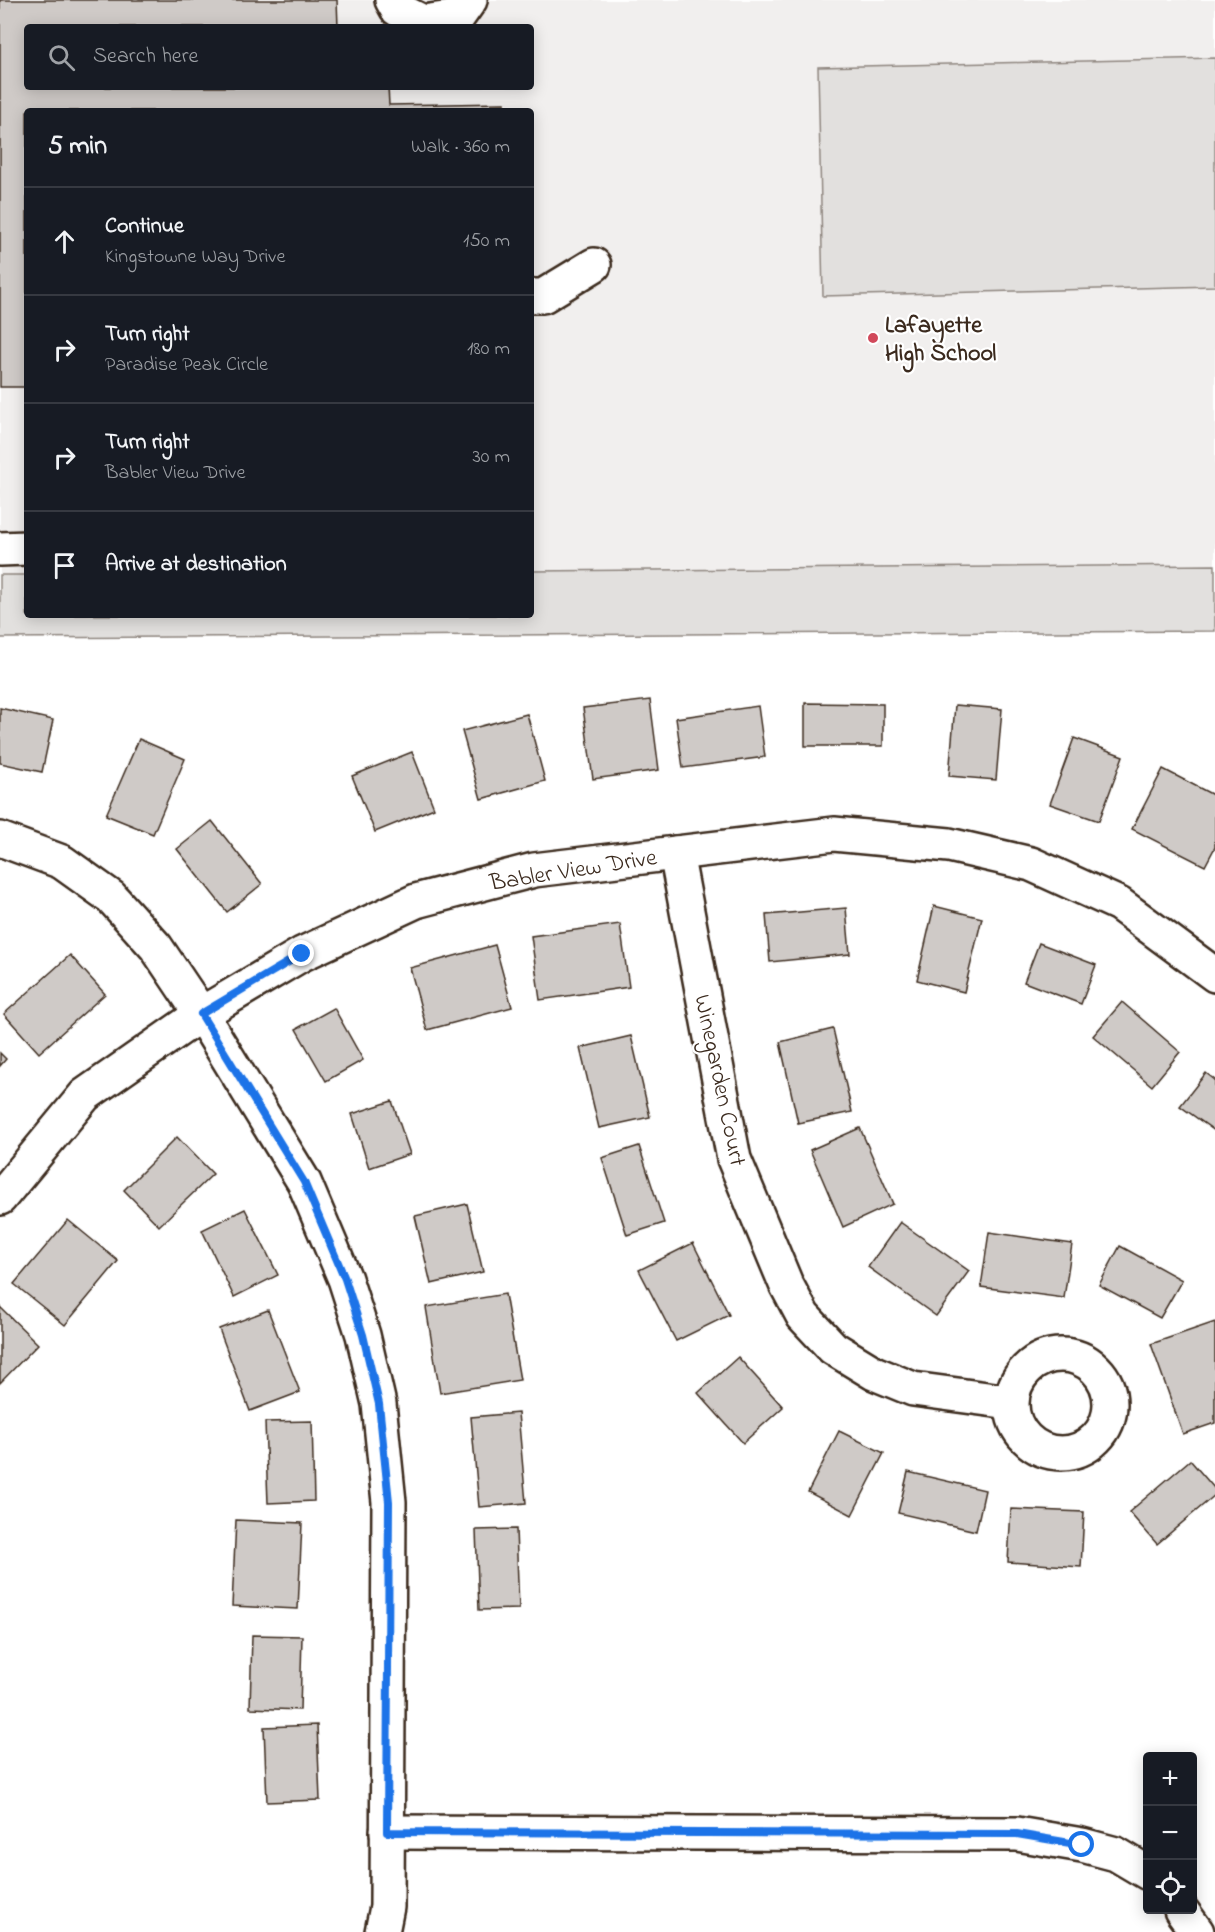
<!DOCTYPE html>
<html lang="en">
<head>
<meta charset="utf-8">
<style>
	:root { --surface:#171b24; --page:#20242c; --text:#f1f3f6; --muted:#9ea1a6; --line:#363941 }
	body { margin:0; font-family:"Indie Flower",sans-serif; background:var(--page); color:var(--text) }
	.controls { position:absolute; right:18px; bottom:18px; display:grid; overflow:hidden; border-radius:6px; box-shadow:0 3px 15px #0003 }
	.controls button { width:54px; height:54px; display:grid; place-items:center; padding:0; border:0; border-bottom:2px solid var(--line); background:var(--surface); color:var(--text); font:30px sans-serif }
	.stop { position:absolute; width:18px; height:18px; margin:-14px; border:4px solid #1a73e8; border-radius:50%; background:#fff }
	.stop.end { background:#1a73e8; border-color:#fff; box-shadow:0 2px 6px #0008 }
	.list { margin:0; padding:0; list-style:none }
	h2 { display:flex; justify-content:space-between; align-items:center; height:78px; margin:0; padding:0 24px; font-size:26px }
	h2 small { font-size:20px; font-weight:400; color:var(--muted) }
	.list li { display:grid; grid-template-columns:39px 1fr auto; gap:18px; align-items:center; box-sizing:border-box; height:108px; padding:0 24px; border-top:2px solid var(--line) }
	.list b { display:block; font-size:22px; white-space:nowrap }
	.list p { margin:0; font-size:20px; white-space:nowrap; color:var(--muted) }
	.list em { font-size:20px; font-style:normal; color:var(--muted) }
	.icon { flex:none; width:33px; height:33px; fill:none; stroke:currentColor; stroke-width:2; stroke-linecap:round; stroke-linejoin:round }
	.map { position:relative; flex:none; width:1215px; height:1932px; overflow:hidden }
	.search { position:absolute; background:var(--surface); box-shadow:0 3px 15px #0003; left:24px; top:24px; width:510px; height:66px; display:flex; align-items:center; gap:15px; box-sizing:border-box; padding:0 21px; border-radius:6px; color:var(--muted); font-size:22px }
	.panel { position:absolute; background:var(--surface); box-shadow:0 3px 15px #0003; left:24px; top:108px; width:510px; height:510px; border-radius:6px }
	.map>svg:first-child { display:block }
	.built { fill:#f1efee; fill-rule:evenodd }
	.green { fill:#e2e0de; stroke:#8e857e; stroke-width:1.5 }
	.building { fill:#cfcac7; stroke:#3b2a1e; stroke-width:1.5 }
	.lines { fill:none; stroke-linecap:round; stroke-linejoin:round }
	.minor-casing { stroke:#3b2a1e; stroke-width:38 }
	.minor { stroke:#fff; stroke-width:33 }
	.route { stroke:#1a73e8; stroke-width:8 }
	.poi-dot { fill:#d1495b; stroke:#fff; stroke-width:2 }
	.labels { text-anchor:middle; stroke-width:4.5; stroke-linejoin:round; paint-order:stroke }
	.poi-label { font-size:24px; font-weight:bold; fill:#3b2a1e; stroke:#fff; text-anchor:start }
	.street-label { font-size:24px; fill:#3b2a1e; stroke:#fff }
</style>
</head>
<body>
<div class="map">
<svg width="1215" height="1932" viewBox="0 0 1215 1932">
	<rect width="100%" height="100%" fill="#fff"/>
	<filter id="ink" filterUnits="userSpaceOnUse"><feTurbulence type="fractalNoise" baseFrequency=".0167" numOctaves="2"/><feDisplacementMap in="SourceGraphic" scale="12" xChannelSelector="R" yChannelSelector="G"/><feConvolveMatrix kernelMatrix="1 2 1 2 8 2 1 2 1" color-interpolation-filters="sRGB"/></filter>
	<g filter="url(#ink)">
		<!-- built -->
		<path class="built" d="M0,0H1215V565L531,571V111H27V575H0ZM27,27H531V87H27Z"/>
		<!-- green -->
		<g class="green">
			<path d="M1215,58V286L823,296L818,67Z"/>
			<path d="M1215,565V631L0,638V575H27V615H531V571Z"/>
		</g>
		<!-- building -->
		<g class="building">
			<path d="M0,0H337L338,27H27V87H388L389,105L505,103V111H27V387H0Z"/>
			<path d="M650,700L659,770L593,779L583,708Z"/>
			<path d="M805,703L883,704V746H805Z"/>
			<path d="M955,705L1002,709L996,780L949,776Z"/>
			<path d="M758,706L765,757L683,768L676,718Z"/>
			<path d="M0,708L53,720L42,772L0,763Z"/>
			<path d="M527,714L545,781L481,799L462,731Z"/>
			<path d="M1074,738L1123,756L1099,821L1050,804Z"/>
			<path d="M139,739L185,759L153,834L106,815Z"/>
			<path d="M412,752L434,808L375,832L352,776Z"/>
			<path d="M1163,769L1215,796V847L1205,866L1132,829Z"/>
			<path d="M212,821L262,884L227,912L177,849Z"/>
			<path d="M934,906L982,918L964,992L917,980Z"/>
			<path d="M846,908L850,954L770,962L766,915Z"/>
			<path d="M620,924L629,987L540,1000L531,936Z"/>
			<path d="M1039,943L1096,965L1081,1004L1024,982Z"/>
			<path d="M495,945L512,1007L427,1030L410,968Z"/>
			<path d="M70,955L105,994L39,1053L4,1014Z"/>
			<path d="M1122,1002L1180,1052L1152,1086L1093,1036Z"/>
			<path d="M334,1008L363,1060L326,1081L296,1029Z"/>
			<path d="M833,1029L852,1112L798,1123L780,1042Z"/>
			<path d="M631,1036L650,1117L599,1128L580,1048Z"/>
			<path d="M0,1053L6,1059L0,1066Z"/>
			<path d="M1206,1073L1215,1080V1131L1180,1106Z"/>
			<path d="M392,1101L410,1154L369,1168L352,1114Z"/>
			<path d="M860,1128L893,1204L843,1227L810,1150Z"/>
			<path d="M177,1137L213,1174L159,1226L124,1190Z"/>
			<path d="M639,1146L664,1223L627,1235L602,1158Z"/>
			<path d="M467,1204L483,1272L431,1284L415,1216Z"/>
			<path d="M245,1209L278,1275L234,1297L202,1230Z"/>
			<path d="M68,1220L118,1261L65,1325L14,1284Z"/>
			<path d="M900,1222L969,1271L936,1316L868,1267Z"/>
			<path d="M989,1232L1072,1244L1064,1298L981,1287Z"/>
			<path d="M693,1243L729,1315L676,1341L639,1270Z"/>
			<path d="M1120,1246L1182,1280L1160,1318L1099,1285Z"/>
			<path d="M505,1294L520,1380L440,1393L426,1307Z"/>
			<path d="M0,1307L38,1344L0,1383Z"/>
			<path d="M268,1310L300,1392L250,1411L219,1329Z"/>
			<path d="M1215,1322V1423L1183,1434L1151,1344Z"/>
			<path d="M738,1357L783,1407L743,1443L698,1393Z"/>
			<path d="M518,1413L526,1503L479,1507L471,1417Z"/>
			<path d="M312,1421L314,1501L268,1503L265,1422Z"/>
			<path d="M839,1431L884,1453L852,1515L808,1492Z"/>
			<path d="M1190,1460L1215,1489V1495L1157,1544L1129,1512Z"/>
			<path d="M908,1472L985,1490L976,1531L898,1513Z"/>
			<path d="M1011,1509L1084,1512L1081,1567L1008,1562Z"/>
			<path d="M236,1520L302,1523L298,1609L232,1606Z"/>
			<path d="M516,1529L519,1609L479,1610L476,1530Z"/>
			<path d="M252,1635L302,1636L300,1710L250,1708Z"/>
			<path d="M317,1725L320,1800L267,1802L264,1727Z"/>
		</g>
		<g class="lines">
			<defs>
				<g id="minor">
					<path d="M392,0L397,9L423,22L458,17L470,0"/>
					<path d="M531,296H543L594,265"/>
					<path d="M0,549L27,548"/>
					<path d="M0,839L62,862L111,897L156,947L201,1014L304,1182L345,1279L363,1335L379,1404L389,1502L387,1907L382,1932"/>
					<path d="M676,853L734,1159L786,1284L803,1316L833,1348L874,1373L913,1389L1010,1402"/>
					<path d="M0,1198L85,1095L201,1014L302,954L416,901L534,870L834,834L949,845L1031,864L1119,904L1215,975"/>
					<circle cx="1061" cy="1404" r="49"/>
					<path d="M387,1832L1017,1834L1082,1845L1116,1854L1148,1873"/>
					<path d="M1181,1910L1197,1932"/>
				</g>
			</defs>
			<!-- minor casing -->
			<use href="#minor" class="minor-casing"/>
			<!-- minor -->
			<use href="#minor" class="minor"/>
		</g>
	</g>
	<g class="lines" filter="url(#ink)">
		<!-- route -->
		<path class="route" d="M302,954L201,1014L304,1182L345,1279L363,1335L379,1404L389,1502L387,1832L1017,1834L1082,1845"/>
	</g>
	<!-- markers -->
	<circle class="poi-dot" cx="873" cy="338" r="6"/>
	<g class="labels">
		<!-- poi labels -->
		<g class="poi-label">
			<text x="885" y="332">Lafayette<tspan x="885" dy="28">High School</tspan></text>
		</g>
		<!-- street labels -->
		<g class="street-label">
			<text transform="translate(573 869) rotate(-9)" y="8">Babler View Drive</text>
			<text transform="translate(721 1080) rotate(78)" y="8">Winegarden Court</text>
		</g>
	</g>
</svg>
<div class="controls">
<button>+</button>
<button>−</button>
<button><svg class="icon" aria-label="locate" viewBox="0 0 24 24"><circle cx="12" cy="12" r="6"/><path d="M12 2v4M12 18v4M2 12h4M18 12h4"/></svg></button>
</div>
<div class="stop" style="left:1082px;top:1845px"></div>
<div class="stop end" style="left:302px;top:954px"></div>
<div class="search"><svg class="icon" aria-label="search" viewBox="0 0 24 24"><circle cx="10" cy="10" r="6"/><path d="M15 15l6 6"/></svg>Search here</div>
<section class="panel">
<h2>5 min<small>Walk · 360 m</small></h2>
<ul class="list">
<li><svg class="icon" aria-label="ahead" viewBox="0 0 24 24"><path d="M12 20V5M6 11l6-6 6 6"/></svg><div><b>Continue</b><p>Kingstowne Way Drive</p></div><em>150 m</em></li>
<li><svg class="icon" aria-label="right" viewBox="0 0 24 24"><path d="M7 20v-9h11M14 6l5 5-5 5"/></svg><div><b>Turn right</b><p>Paradise Peak Circle</p></div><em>180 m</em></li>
<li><svg class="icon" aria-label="right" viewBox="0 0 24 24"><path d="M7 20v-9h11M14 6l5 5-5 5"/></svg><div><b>Turn right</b><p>Babler View Drive</p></div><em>30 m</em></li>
<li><svg class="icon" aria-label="arrive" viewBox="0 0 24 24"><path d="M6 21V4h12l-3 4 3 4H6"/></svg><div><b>Arrive at destination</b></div></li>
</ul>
</section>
</div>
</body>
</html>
